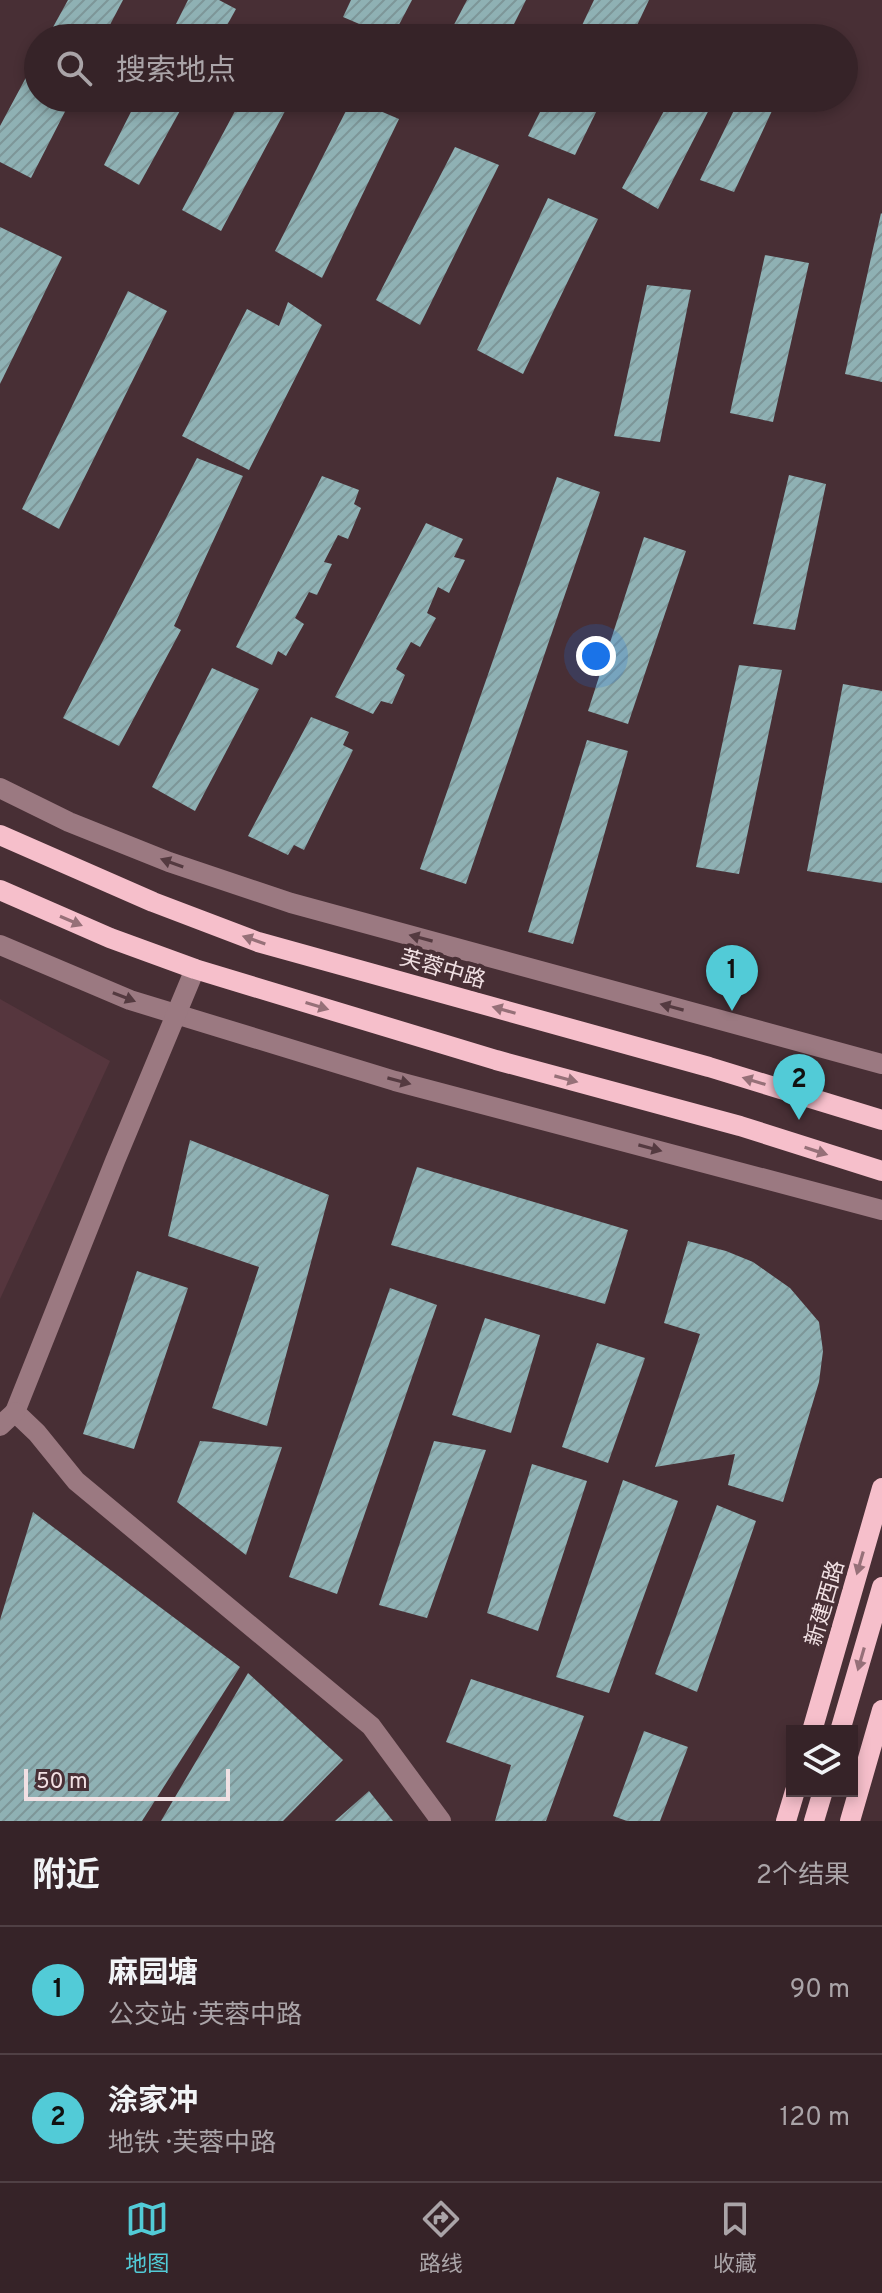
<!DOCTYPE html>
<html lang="zh">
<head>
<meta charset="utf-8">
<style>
	:root { --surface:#362328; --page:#3d2b30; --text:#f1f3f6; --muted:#aaa4a8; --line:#504045; --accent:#52cbd7 }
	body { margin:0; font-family:Overpass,"Noto Sans SC",sans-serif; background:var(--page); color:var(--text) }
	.controls { position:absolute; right:24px; bottom:24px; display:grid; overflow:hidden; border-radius:0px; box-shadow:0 4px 12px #0003 }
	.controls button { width:72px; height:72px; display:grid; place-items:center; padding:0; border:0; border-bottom:2px solid var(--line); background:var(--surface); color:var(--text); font:40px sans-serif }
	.scale { position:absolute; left:24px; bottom:20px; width:206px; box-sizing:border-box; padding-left:8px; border:4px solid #f1e0e3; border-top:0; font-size:22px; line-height:28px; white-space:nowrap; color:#f1e0e3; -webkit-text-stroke:6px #482f35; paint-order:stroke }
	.you { position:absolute; left:596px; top:656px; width:28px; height:28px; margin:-20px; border:6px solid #fff; border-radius:50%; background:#1a73e8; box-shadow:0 0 0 12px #1a73e833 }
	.badge { display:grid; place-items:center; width:52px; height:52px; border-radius:50%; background:var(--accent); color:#111; font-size:26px; font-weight:700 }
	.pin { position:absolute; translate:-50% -66px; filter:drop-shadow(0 2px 4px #0008) }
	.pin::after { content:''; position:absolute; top:42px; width:28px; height:24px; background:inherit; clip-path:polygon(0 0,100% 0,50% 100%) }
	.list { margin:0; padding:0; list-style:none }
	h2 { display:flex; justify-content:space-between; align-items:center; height:104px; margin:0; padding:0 32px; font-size:34px }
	h2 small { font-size:26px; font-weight:400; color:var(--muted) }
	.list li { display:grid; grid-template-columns:52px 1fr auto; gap:24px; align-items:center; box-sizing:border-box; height:128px; padding:0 32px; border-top:2px solid var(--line) }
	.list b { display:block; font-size:30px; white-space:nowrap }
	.list p { margin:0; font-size:26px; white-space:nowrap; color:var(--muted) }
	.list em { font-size:26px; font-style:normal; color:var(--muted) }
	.icon { flex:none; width:44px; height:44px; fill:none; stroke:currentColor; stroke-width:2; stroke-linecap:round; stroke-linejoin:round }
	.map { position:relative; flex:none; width:882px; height:1821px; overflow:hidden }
	.search { position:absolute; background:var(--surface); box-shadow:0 4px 12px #0003; left:24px; right:24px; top:24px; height:88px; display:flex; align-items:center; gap:20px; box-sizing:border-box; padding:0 28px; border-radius:44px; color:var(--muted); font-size:30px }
	.sheet { height:360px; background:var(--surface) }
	nav { display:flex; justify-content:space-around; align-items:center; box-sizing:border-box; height:112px; border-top:2px solid var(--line); background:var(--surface); font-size:22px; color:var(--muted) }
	nav a { display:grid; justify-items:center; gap:4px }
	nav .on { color:var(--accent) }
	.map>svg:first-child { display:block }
	.built { fill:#56363e }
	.building { fill:url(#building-hatch) }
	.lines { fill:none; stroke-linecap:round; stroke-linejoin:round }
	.minor { stroke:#9b7981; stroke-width:20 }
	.major { stroke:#f6bfcb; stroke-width:20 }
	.oneway { fill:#543a40 }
	.oneway2 { fill:#967078 }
	.labels { text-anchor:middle; stroke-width:8; stroke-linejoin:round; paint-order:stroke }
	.street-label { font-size:22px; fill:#f1e0e3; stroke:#482f35 }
</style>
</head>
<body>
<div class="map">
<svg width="882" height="1821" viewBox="0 0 882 1821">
	<defs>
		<pattern id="building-hatch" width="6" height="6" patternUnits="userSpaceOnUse" patternTransform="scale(2)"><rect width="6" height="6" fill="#8fb1b4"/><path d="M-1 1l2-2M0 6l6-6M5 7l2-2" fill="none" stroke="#7d9698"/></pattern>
	</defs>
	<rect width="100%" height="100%" fill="#482f35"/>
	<!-- built -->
	<path class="built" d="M0,999L110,1061L0,1299Z"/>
	<!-- building -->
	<g class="building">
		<path d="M68,0H123L103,38H47Z"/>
		<path d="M188,0H219L236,9L220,38H169Z"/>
		<path d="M351,0H412L392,38L343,17Z"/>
		<path d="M467,0H526L507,38H447Z"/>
		<path d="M594,0H649L631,38H576Z"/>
		<path d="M38,55V98H72L31,178L0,162V126Z"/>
		<path d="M138,98H187L139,185L104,165Z"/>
		<path d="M242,98H292L221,231L182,210Z"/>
		<path d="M547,98H603L575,155L528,136Z"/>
		<path d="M671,98H715L658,209L622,188Z"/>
		<path d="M740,98H778L734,192L700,180Z"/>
		<path d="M352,99L399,119L322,278L275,251Z"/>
		<path d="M455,147L499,165L420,325L376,300Z"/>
		<path d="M548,198L598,219L523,374L477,350Z"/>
		<path d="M881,213L882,214V382L845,374Z"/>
		<path d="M0,227L62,257L0,384Z"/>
		<path d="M765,255L809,263L773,422L730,413Z"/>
		<path d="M647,285L691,290L660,442L614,436Z"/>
		<path d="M128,291L167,311L59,529L22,509Z"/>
		<path d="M288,302L322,325L249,470L182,436L247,309L279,326Z"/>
		<path d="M197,458L243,476L174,626L181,630L119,746L63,718Z"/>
		<path d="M789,475L826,484L795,630L753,624Z"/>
		<path d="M322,476L359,490L354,504L361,508L348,539L338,535L324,562L332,564L317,595L309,592L295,618L304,624L286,656L278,651L272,665L236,647Z"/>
		<path d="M557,477L600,492L466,884L420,869Z"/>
		<path d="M426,523L463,539L454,557L465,560L449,593L438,587L427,613L436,618L420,647L411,642L396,669L405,675L392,704L381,701L373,714L335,697Z"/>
		<path d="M644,537L686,551L628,724L588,711Z"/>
		<path d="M739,665L782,670L739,874L696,867Z"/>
		<path d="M212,668L259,689L195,811L152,787Z"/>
		<path d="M843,684L882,691V883L807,871Z"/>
		<path d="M311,717L349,732L343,745L353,750L304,850L294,845L288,855L248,836Z"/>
		<path d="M587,740L628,751L573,944L528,932Z"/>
		<path d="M190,1140L329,1195L267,1426L212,1408L259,1267L168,1236Z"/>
		<path d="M417,1167L628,1230L605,1304L391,1245Z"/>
		<path d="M688,1241L726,1251L753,1262L790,1288L819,1322L823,1351L819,1382L783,1502L728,1485L735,1454L655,1467L700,1334L664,1323Z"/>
		<path d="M137,1271L188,1288L134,1449L83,1434Z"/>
		<path d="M390,1288L437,1305L337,1594L289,1577Z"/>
		<path d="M485,1318L540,1335L511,1433L452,1415Z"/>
		<path d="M597,1343L645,1358L608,1463L562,1447Z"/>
		<path d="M200,1441L282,1447L246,1555L177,1502Z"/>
		<path d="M434,1441L486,1450L427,1618L379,1605Z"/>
		<path d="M532,1464L587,1481L538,1631L487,1613Z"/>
		<path d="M623,1480L678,1501L609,1693L556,1677Z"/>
		<path d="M717,1505L756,1521L697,1692L655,1674Z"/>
		<path d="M33,1512L240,1667L142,1821H0V1620Z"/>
		<path d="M248,1673L343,1760L283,1821H161Z"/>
		<path d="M471,1679L584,1716L546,1821H495L511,1765L446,1742Z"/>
		<path d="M644,1731L688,1747L660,1821H627L613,1816Z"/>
		<path d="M369,1791L393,1821H335Z"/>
	</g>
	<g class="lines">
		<!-- minor -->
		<g class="minor">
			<path d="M0,788L69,822L169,862L291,903L882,1064"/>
			<path d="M0,945L130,1000L395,1081L882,1210"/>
			<path d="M195,969L115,1161L15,1412L37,1433L76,1481L371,1726L441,1821"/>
			<path d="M0,1426L15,1412"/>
		</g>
		<!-- major -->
		<g class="major">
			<path d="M0,835L153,902L258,942L709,1067L882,1120"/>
			<path d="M0,890L110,938L195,969L496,1060L740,1126L882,1171"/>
			<path d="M812,1731L882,1488"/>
			<path d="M840,1731L882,1587"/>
			<path d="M786,1821L795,1791"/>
			<path d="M814,1821L823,1791"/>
			<path d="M850,1821L882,1710"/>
		</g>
	</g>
	<!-- one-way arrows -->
	<defs><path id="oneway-solid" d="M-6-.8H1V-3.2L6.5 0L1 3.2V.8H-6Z" transform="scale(2)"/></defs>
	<g class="oneway">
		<use href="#oneway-solid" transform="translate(172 863) rotate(-160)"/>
		<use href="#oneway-solid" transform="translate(421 938) rotate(-165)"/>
		<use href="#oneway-solid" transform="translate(124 997) rotate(21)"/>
		<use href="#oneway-solid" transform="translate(672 1007) rotate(-165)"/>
		<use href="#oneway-solid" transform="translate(399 1081) rotate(15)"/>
		<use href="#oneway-solid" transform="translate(650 1148) rotate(15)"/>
	</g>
	<g class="oneway2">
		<use href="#oneway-solid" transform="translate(71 921) rotate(23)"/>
		<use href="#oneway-solid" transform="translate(254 940) rotate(-161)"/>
		<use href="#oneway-solid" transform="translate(317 1006) rotate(17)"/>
		<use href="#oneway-solid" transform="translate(504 1010) rotate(-164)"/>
		<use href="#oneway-solid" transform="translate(566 1079) rotate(15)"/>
		<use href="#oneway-solid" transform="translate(754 1081) rotate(-163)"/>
		<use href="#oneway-solid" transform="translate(816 1151) rotate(18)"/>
		<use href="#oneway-solid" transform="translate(860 1563) rotate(106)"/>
		<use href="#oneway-solid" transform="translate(861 1659) rotate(106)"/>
	</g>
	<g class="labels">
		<!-- street labels -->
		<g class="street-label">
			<text transform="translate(443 968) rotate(16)" y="8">芙蓉中路</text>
			<text transform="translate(824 1603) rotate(-74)" y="8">新建西路</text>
		</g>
	</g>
</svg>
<div class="controls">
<button><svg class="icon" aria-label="layers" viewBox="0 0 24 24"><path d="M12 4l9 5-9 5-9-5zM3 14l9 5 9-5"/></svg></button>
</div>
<div class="scale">50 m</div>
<div class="you"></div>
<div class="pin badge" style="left:732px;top:1011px">1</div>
<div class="pin badge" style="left:799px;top:1120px">2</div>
<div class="search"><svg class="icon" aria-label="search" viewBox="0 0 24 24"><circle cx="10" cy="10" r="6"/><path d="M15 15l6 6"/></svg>搜索地点</div>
</div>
<section class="sheet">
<h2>附近<small>2个结果</small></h2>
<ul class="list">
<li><span class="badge">1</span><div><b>麻园塘</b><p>公交站 · 芙蓉中路</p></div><em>90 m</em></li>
<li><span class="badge">2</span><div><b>涂家冲</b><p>地铁 · 芙蓉中路</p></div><em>120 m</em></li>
</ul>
</section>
<nav>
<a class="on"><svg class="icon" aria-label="map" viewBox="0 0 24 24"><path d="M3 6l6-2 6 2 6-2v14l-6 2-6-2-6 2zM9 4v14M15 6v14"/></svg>地图</a>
<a><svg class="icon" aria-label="directions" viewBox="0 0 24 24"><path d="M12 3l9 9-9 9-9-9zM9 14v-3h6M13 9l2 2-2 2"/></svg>路线</a>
<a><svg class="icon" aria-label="saved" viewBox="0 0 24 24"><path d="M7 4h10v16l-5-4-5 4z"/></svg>收藏</a>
</nav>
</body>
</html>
